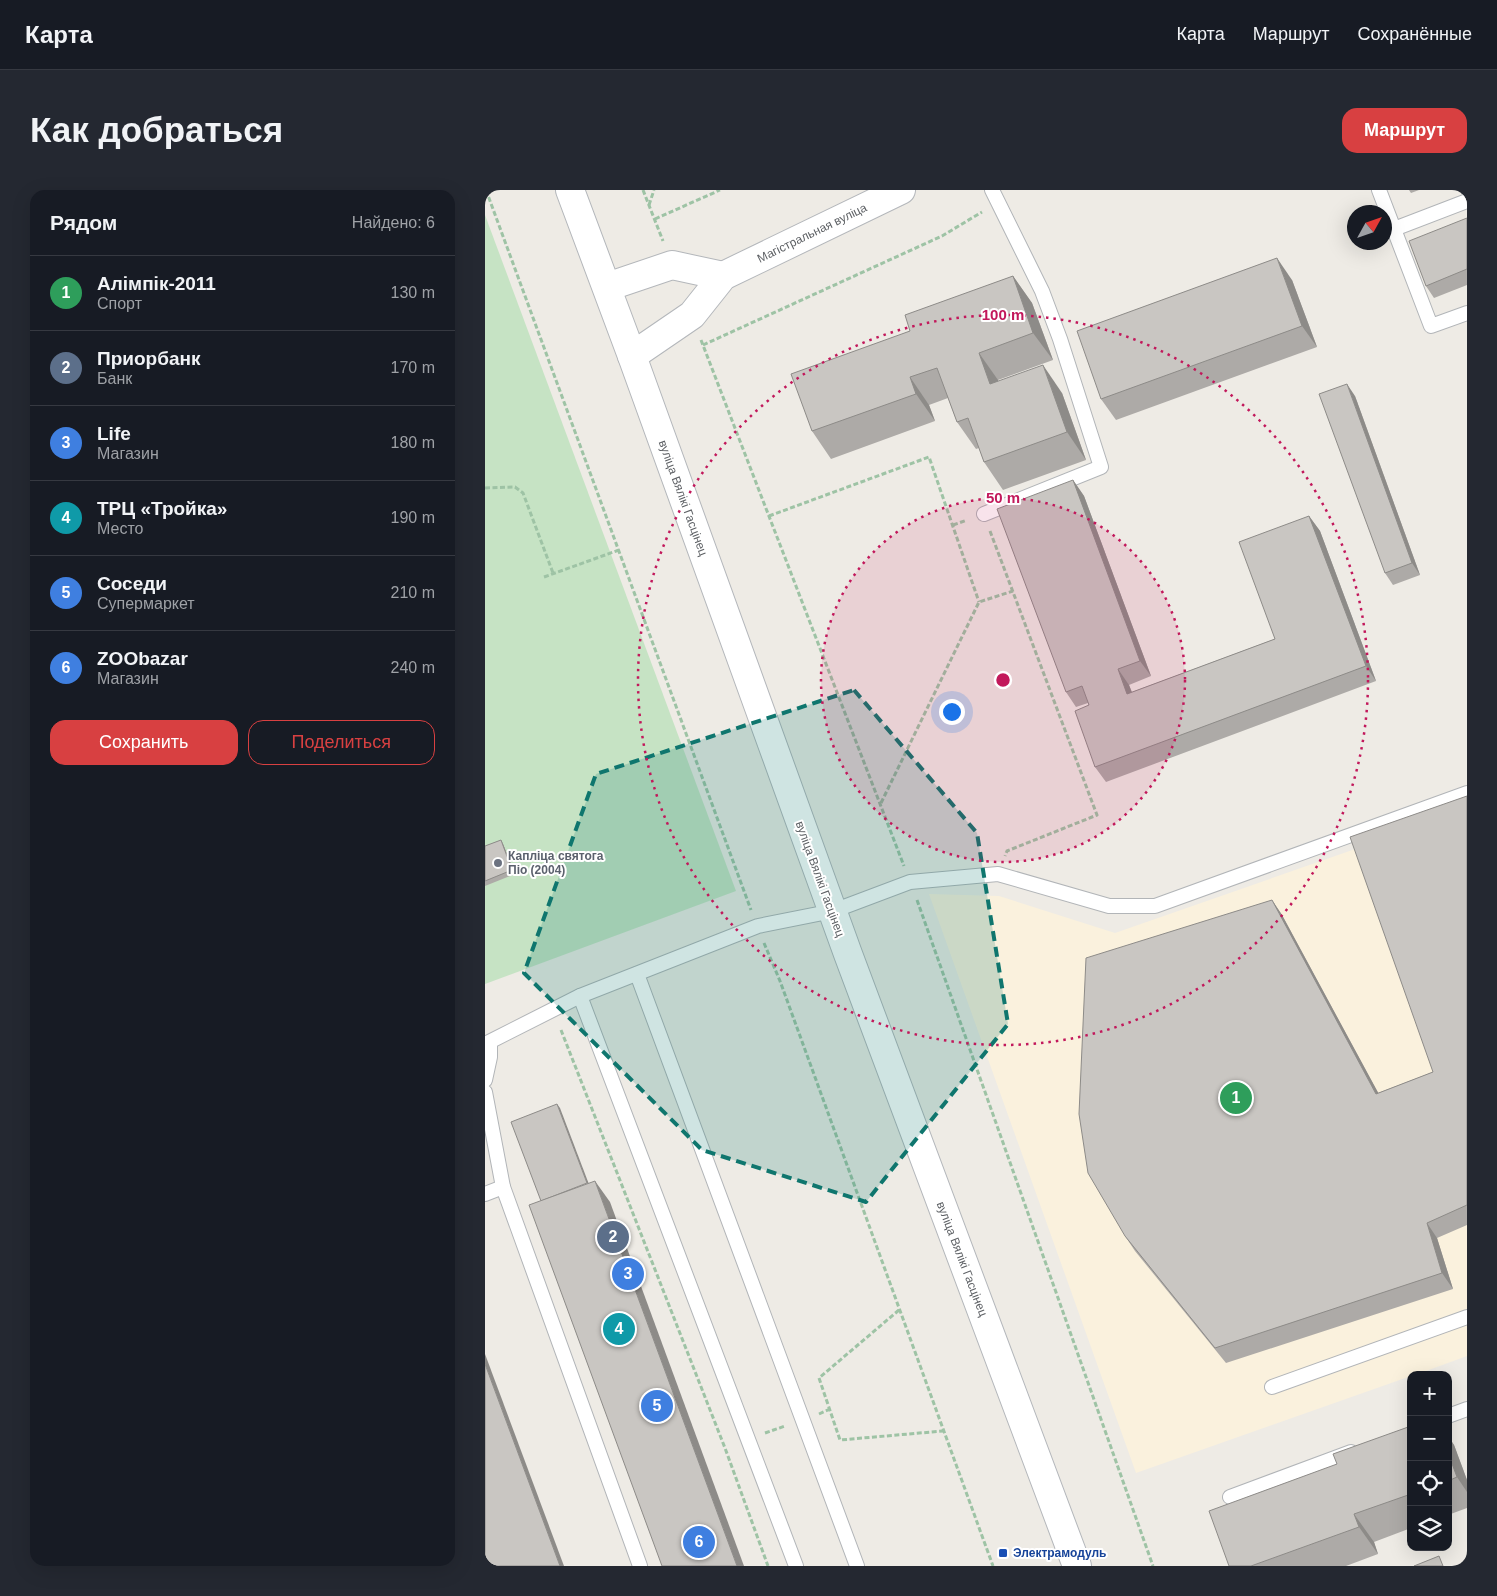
<!DOCTYPE html>
<html lang="ru">
<head>
<meta charset="utf-8">
<style>
	:root { --surface:#171b24; --page:#242831; --text:#f1f3f6; --muted:#9ea1a6; --line:#363941; --accent:#d84041 }
	body { margin:0; font-family:Helvetica,sans-serif; background:var(--page); color:var(--text) }
	.controls { position:absolute; right:15px; bottom:15px; display:grid; overflow:hidden; border-radius:10px; box-shadow:0 5px 20px #0002 }
	.controls button { width:45px; height:45px; display:grid; place-items:center; padding:0; border:0; border-bottom:1px solid var(--line); background:var(--surface); color:var(--text); font:25px sans-serif }
	.compass { position:absolute; left:862px; top:15px; width:45px; height:45px; border-radius:50%; background:var(--surface); box-shadow:0 5px 20px #0002; rotate:50deg }
	.you { position:absolute; left:466px; top:521px; width:18px; height:18px; margin:-12px; border:4px solid #fff; border-radius:50%; background:#1a73e8; box-shadow:0 0 0 8px #1a73e833 }
	.badge { display:grid; place-items:center; width:32px; height:32px; border-radius:50%; background:var(--accent); color:#fff; font-size:16px; font-weight:700 }
	.pin { position:absolute; translate:-50% -50%; border:2px solid #fff; box-shadow:0 1px 5px #0006 }
	.list { margin:0; padding:0; list-style:none }
	h2 { display:flex; justify-content:space-between; align-items:center; height:65px; margin:0; padding:0 20px; font-size:21px }
	h2 small { font-size:16px; font-weight:400; color:var(--muted) }
	.list li { display:grid; grid-template-columns:32px 1fr auto; gap:15px; align-items:center; box-sizing:border-box; height:75px; padding:0 20px; border-top:1px solid var(--line) }
	.list b { display:block; font-size:19px; white-space:nowrap }
	.list p { margin:0; font-size:16px; white-space:nowrap; color:var(--muted) }
	.list em { font-size:16px; font-style:normal; color:var(--muted) }
	.actions { display:flex; gap:10px; padding:15px 20px }
	.actions a { flex:1; padding:11px 0; border:1px solid var(--accent); border-radius:15px; text-align:center; font-size:18px; color:var(--accent) }
	.actions .main { background:var(--accent); color:#fff }
	.icon { flex:none; width:28px; height:28px; fill:none; stroke:currentColor; stroke-width:2; stroke-linecap:round; stroke-linejoin:round }
	.map { position:relative; flex:none; width:982px; height:1376px; overflow:hidden; border-radius:15px }
	header { display:flex; align-items:center; gap:30px; box-sizing:border-box; height:70px; padding:0 25px; background:var(--surface); border-bottom:1px solid var(--line) }
	header strong { font-size:24px }
	nav { display:flex; gap:28px; margin-inline-start:auto; font-size:18px }
	.intro { display:flex; align-items:center; justify-content:space-between; box-sizing:border-box; height:120px; padding:0 30px }
	h1 { margin:0; font-size:35px }
	.button { padding:12px 22px; border-radius:15px; background:var(--accent); color:#fff; font-size:18px; font-weight:700 }
	main { display:flex; gap:30px; padding:0 30px }
	aside { flex:1; background:var(--surface); border-radius:15px; box-shadow:0 5px 20px #0002 }
	.map>svg:first-child { display:block }
	.commercial { fill:#faf1dd }
	.green { fill:#c6e3c4 }
	.lines { fill:none; stroke-linecap:round; stroke-linejoin:round }
	.lane-casing { stroke:#b2b5b8; stroke-width:16 }
	.secondary-casing { stroke:#b4b7bb; stroke-width:30 }
	.path { stroke:#9ec3a5; stroke-width:3; stroke-dasharray:5 2.5; stroke-linecap:butt }
	.lane { stroke:#fff; stroke-width:14 }
	.secondary { stroke:#fff; stroke-width:28 }
	.wall { fill:#adaaa7 }
	.shaded-wall { fill:#8d8b88 }
	.building { fill:#c9c6c2; stroke:#8d8b88 }
	.marked { fill:#0f766e; fill-opacity:0.2; stroke:#0f766e; stroke-width:4; stroke-dasharray:10 6; stroke-linejoin:round }
	.ring { fill:none; stroke:#c2185b; stroke-width:2.5; stroke-dasharray:2.5 5 }
	.worship-dot { fill:#6b7280; stroke:#fff; stroke-width:2 }
	.transit-dot { fill:#1a4fb4; stroke:#fff; stroke-width:2 }
	.labels { text-anchor:middle; stroke-width:4; stroke-linejoin:round; paint-order:stroke }
	.street-label { font-size:12px; fill:#5d6064; stroke:#fff }
	.worship-label { font-size:12px; font-weight:bold; fill:#5b616d; stroke:#fff; text-anchor:start }
	.transit-label { font-size:12px; font-weight:bold; fill:#164399; stroke:#fff; text-anchor:start }
	.centre { fill:#c2185b; stroke:#fff; stroke-width:2.5 }
	.ring-label { font-size:15px; text-anchor:middle; font-weight:bold; fill:#c2185b; stroke:#fff; stroke-width:4; stroke-linejoin:round; paint-order:stroke }
</style>
</head>
<body>
<header>
<strong>Карта</strong>
<nav><a>Карта</a><a>Маршрут</a><a>Сохранённые</a></nav>
</header>
<div class="intro"><h1>Как добраться</h1><a class="button">Маршрут</a></div>
<main>
<aside>
<h2>Рядом<small>Найдено: 6</small></h2>
<ul class="list">
<li><span class="badge" style="background:#2e9e5b">1</span><div><b>Алімпік-2011</b><p>Спорт</p></div><em>130 m</em></li>
<li><span class="badge" style="background:#5c6f8a">2</span><div><b>Приорбанк</b><p>Банк</p></div><em>170 m</em></li>
<li><span class="badge" style="background:#3f7fe0">3</span><div><b>Life</b><p>Магазин</p></div><em>180 m</em></li>
<li><span class="badge" style="background:#0f9aa8">4</span><div><b>ТРЦ «Тройка»</b><p>Место</p></div><em>190 m</em></li>
<li><span class="badge" style="background:#3f7fe0">5</span><div><b>Соседи</b><p>Супермаркет</p></div><em>210 m</em></li>
<li><span class="badge" style="background:#3f7fe0">6</span><div><b>ZOObazar</b><p>Магазин</p></div><em>240 m</em></li>
</ul>
<div class="actions"><a class="main">Сохранить</a><a>Поделиться</a></div>
</aside>
<div class="map">
<svg width="982" height="1376" viewBox="0 0 982 1376">
	<rect width="100%" height="100%" fill="#eeebe5"/>
	<!-- commercial -->
	<path class="commercial" d="M982,620V1166L930,1185H926V1186L651,1283L444,704L514,706L630,743Z"/>
	<!-- green -->
	<path class="green" d="M0,25L251,701L0,794Z"/>
	<g class="lines">
		<defs>
			<g id="lane">
				<path d="M894,0L946,136L982,123"/>
				<path d="M909,39L982,11"/>
				<path d="M499,324L616,277L575,149L557,101L507,0"/>
				<path d="M152,784L372,1376"/>
				<path d="M95,806L311,1376"/>
				<path d="M0,854L95,806L273,736L348,721L425,692L513,684L624,716H670L982,603"/>
				<path d="M0,890L5,867V852"/>
				<path d="M0,902L18,997L0,1004"/>
				<path d="M18,997L155,1376"/>
				<path d="M787,1197L982,1127"/>
				<path d="M963,1226L982,1219"/>
				<path d="M745,1307L866,1262"/>
			</g>
			<g id="secondary">
				<path d="M85,0L147,166L363,764L592,1376"/>
				<path d="M122,97L187,75L238,86"/>
				<path d="M147,166L207,125L238,86L416,0"/>
			</g>
		</defs>
		<!-- lane casing -->
		<use href="#lane" class="lane-casing"/>
		<!-- secondary casing -->
		<use href="#secondary" class="secondary-casing"/>
		<!-- path -->
		<g class="path">
			<path d="M1,0L266,720"/>
			<path d="M158,0L178,51"/>
			<path d="M164,15L169,0"/>
			<path d="M170,29L235,0"/>
			<path d="M216,150L419,676"/>
			<path d="M218,155L457,46L497,22"/>
			<path d="M0,298L30,297L38,303L68,383"/>
			<path d="M284,326L444,267L494,412"/>
			<path d="M468,335L482,330"/>
			<path d="M505,341L612,625L522,661L520,666"/>
			<path d="M59,387L134,360"/>
			<path d="M396,613L494,412L528,401"/>
			<path d="M432,710L668,1376"/>
			<path d="M279,753L295,791L508,1376"/>
			<path d="M76,840L240,1258L283,1376"/>
			<path d="M414,1120L334,1188L355,1250L458,1241"/>
			<path d="M334,1224L345,1219"/>
			<path d="M280,1243L300,1236"/>
		</g>
		<!-- lane -->
		<use href="#lane" class="lane"/>
		<!-- secondary -->
		<use href="#secondary" class="secondary"/>
	</g>
	<!-- wall -->
	<g class="wall">
		<path d="M924,0H934L926,3Z"/>
		<path d="M982,28V95L949,108L941,96Z"/>
		<path d="M528,86L547,113L568,170L513,190V191L577,203L601,270L518,300L499,272L494,258L491,259L472,232L463,208L444,215L450,231L346,269L327,241L425,141Z"/>
		<path d="M807,90L832,157L631,230L616,209Z"/>
		<path d="M870,206L935,385L908,395L900,383Z"/>
		<path d="M588,290L599,306L666,486L644,495L647,502L790,449L824,326L835,341L891,491L621,592L610,577L604,515L603,513L591,517L581,502Z"/>
		<path d="M982,606V1035L952,1048L968,1099L741,1173L650,1061L640,1046L787,710L797,725L893,903L948,882Z"/>
		<path d="M16,650L18,654L30,684L0,696V656Z"/>
		<path d="M926,1236V1338L889,1352L893,1364L861,1376H744L852,1274Z"/>
		<path d="M963,1246L969,1255L982,1290V1318L963,1325Z"/>
	</g>
	<!-- shaded-wall -->
	<g class="shaded-wall">
		<path d="M792,68L807,90L832,157L817,136Z"/>
		<path d="M528,86L547,113L568,170L548,143Z"/>
		<path d="M494,163L513,190L524,222L505,194Z"/>
		<path d="M558,175L577,203L601,270L582,242Z"/>
		<path d="M425,187L444,215L450,231L431,204Z"/>
		<path d="M862,194L870,206L935,385L927,373Z"/>
		<path d="M588,290L599,306L666,486L655,471Z"/>
		<path d="M824,326L835,341L891,491L881,476Z"/>
		<path d="M633,479L644,495L653,519L642,504Z"/>
		<path d="M16,650L18,654L30,684L27,680Z"/>
		<path d="M787,710L797,725L902,919L891,904Z"/>
		<path d="M72,914L75,918L105,997L102,993Z"/>
		<path d="M110,991L125,1012L259,1376H252Z"/>
		<path d="M942,1033L952,1048L968,1099L957,1083Z"/>
		<path d="M0,1164L79,1376H75L0,1174Z"/>
		<path d="M963,1246L969,1255L982,1290V1302L972,1287L963,1263Z"/>
		<path d="M869,1324L889,1352L893,1364L874,1337Z"/>
	</g>
	<!-- building -->
	<g class="building">
		<path d="M982,28V79L941,96L924,51Z"/>
		<path d="M792,68L817,136L616,209L592,141Z"/>
		<path d="M528,86L548,143L494,163L505,194L558,175L582,242L499,272L483,228L472,232L452,178L425,187L431,204L327,241L306,184L425,141L420,125Z"/>
		<path d="M862,194L927,373L900,383L834,204Z"/>
		<path d="M588,290L655,471L633,479L642,504L790,449L754,352L824,326L881,476L610,577L590,521L604,515L597,496L581,502L512,319Z"/>
		<path d="M982,606V1015L942,1033L957,1083L730,1158L640,1046L603,983L594,924L601,768L787,710L891,904L948,882L865,647Z"/>
		<path d="M16,650L27,680L0,691V656Z"/>
		<path d="M72,914L102,993L56,1011L26,932Z"/>
		<path d="M110,991L252,1376H177L44,1015Z"/>
		<path d="M0,1174L75,1376H0Z"/>
		<path d="M926,1236V1304L869,1324L874,1337L766,1376H744L724,1321L852,1274L848,1264Z"/>
		<path d="M963,1263L972,1287L963,1291Z"/>
		<path d="M954,1366L958,1376H929Z"/>
	</g>
	<!-- marked area -->
	<path class="marked" d="M369,500L492,643L523,834L381,1012L217,960L39,783L111,584Z"/>
	<!-- distance rings -->
	<circle cx="518" cy="490" r="182" fill="#c2185b" fill-opacity=".12"/>
	<g class="ring">
		<circle cx="518" cy="490" r="182"/>
		<circle cx="518" cy="490" r="365"/>
	</g>
	<!-- markers -->
	<circle class="worship-dot" cx="13" cy="673" r="5"/>
	<rect class="transit-dot" x="513" y="1358" width="10" height="10" rx="2.5"/>
	<g class="labels">
		<!-- street labels -->
		<g class="street-label">
			<text transform="translate(327 43) rotate(-26)" y="4">Магістральная вуліца</text>
			<text transform="translate(198 308) rotate(70)" y="4">вуліца Вялікі Гасцінец</text>
			<text transform="translate(335 689) rotate(70)" y="4">вуліца Вялікі Гасцінец</text>
			<text transform="translate(477 1069) rotate(69)" y="4">вуліца Вялікі Гасцінец</text>
		</g>
		<!-- worship labels -->
		<g class="worship-label">
			<text x="23" y="670">Капліца святога<tspan x="23" dy="14">Піо (2004)</tspan></text>
		</g>
		<!-- transit labels -->
		<g class="transit-label">
			<text x="528" y="1367">Электрамодуль</text>
		</g>
	</g>
	<circle cx="518" cy="490" r="8" class="centre"/>
	<g class="ring-label">
		<text x="518" y="130">100 m</text>
		<text x="518" y="313">50 m</text>
	</g>
</svg>
<div class="controls">
<button>+</button>
<button>−</button>
<button><svg class="icon" aria-label="locate" viewBox="0 0 24 24"><circle cx="12" cy="12" r="6"/><path d="M12 2v4M12 18v4M2 12h4M18 12h4"/></svg></button>
<button><svg class="icon" aria-label="layers" viewBox="0 0 24 24"><path d="M12 4l9 5-9 5-9-5zM3 14l9 5 9-5"/></svg></button>
</div>
<svg class="compass" viewBox="-18 -18 36 36"><path d="M0-13l5 13h-10z" fill="#e53935"/><path d="M0 13l5-13h-10z" fill="#9ea1a6"/></svg>
<div class="you"></div>
<div class="pin badge" style="left:751px;top:908px;background:#2e9e5b">1</div>
<div class="pin badge" style="left:128px;top:1047px;background:#5c6f8a">2</div>
<div class="pin badge" style="left:143px;top:1084px;background:#3f7fe0">3</div>
<div class="pin badge" style="left:134px;top:1139px;background:#0f9aa8">4</div>
<div class="pin badge" style="left:172px;top:1216px;background:#3f7fe0">5</div>
<div class="pin badge" style="left:214px;top:1352px;background:#3f7fe0">6</div>
</div>
</main>
</body>
</html>
